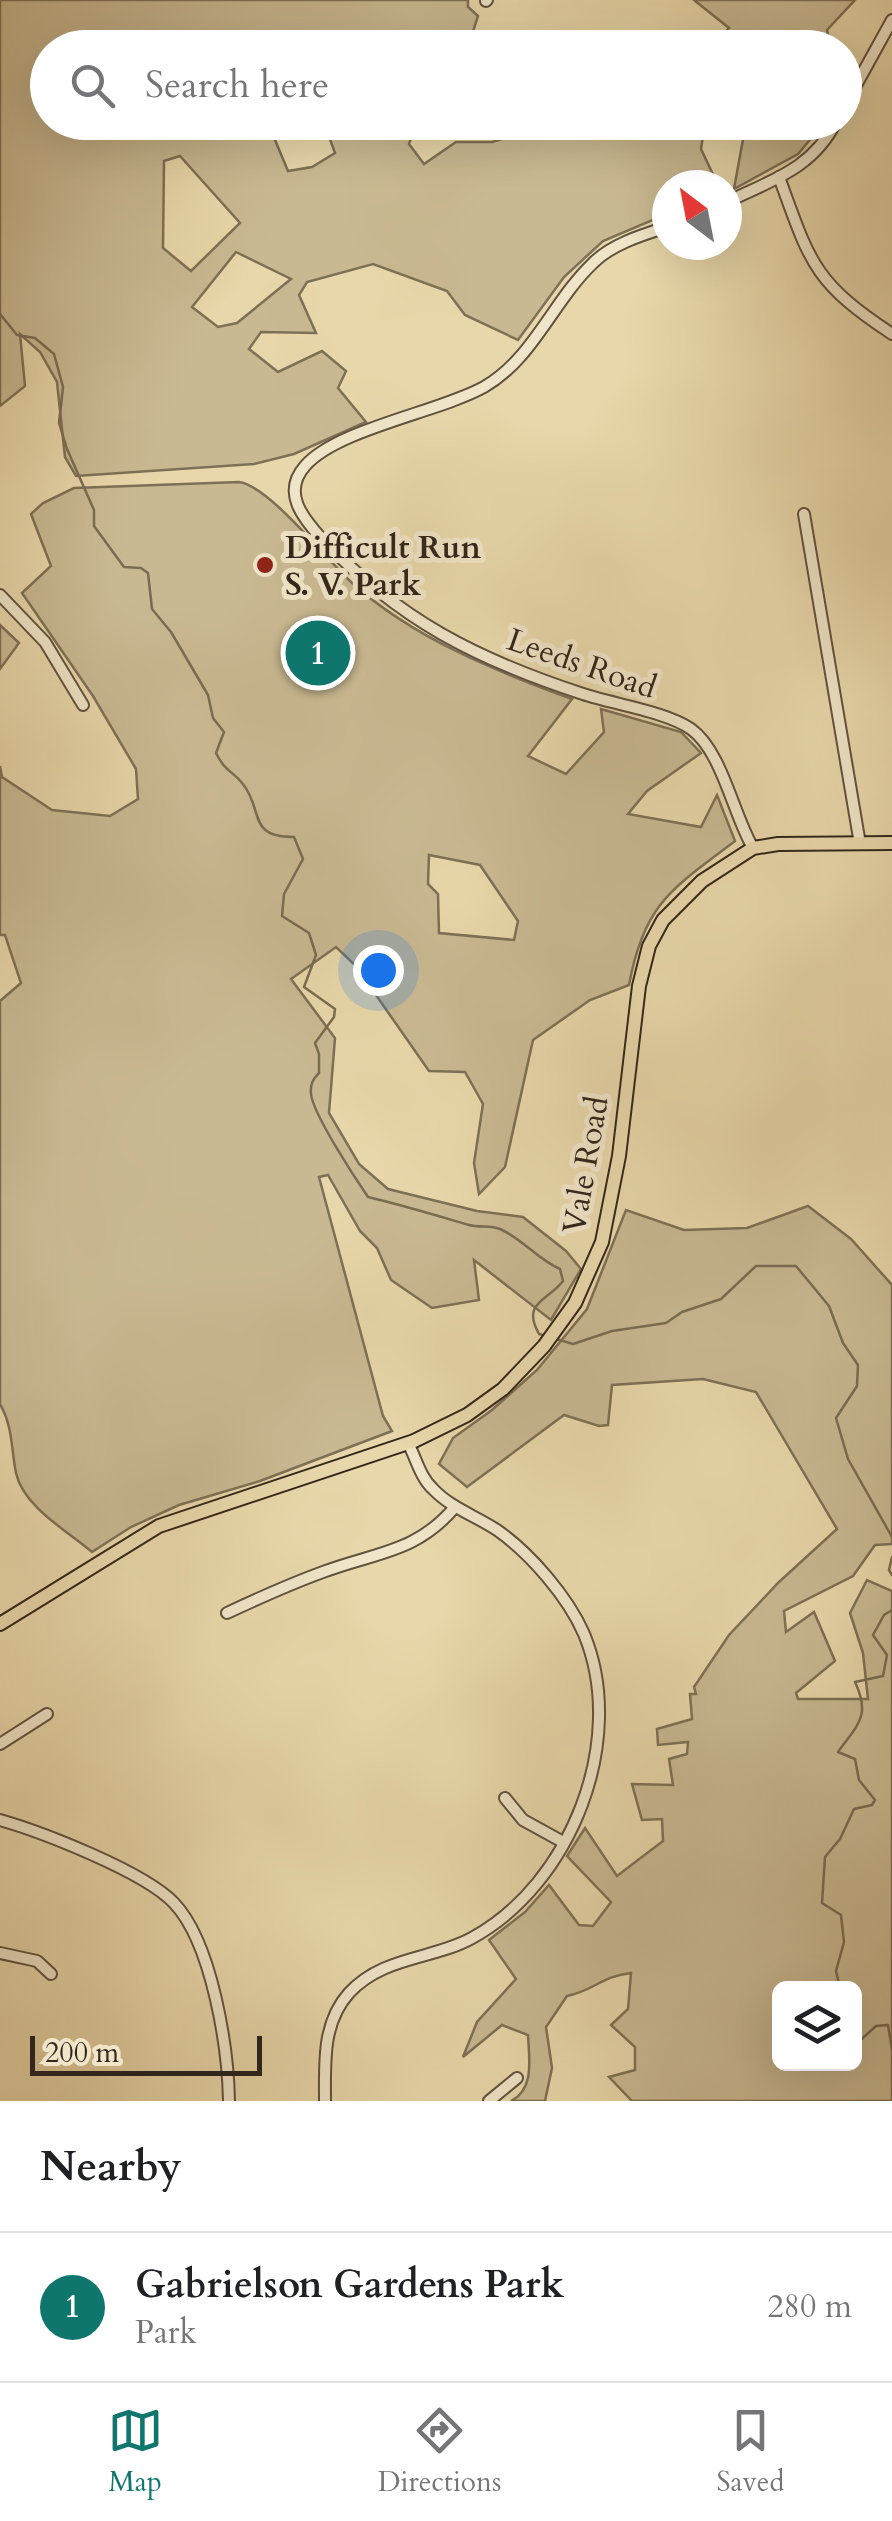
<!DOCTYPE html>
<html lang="en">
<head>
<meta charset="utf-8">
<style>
	:root { --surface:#fff; --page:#f2f2f2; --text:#202124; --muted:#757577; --line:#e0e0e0; --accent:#0f766e }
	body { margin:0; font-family:Cardo,serif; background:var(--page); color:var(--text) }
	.controls { position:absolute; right:30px; bottom:30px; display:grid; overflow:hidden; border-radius:15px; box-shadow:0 10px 40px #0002 }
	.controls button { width:90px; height:90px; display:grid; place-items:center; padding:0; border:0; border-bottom:2px solid var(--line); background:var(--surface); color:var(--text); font:50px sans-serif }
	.compass { position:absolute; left:652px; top:170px; width:90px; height:90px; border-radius:50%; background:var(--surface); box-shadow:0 10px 40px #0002; rotate:328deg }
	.scale { position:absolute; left:30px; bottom:25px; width:232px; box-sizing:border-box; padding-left:10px; border:5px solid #33261b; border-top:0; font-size:28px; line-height:35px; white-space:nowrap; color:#33261b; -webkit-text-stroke:8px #f0e5c8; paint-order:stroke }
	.you { position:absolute; left:378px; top:970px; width:35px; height:35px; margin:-25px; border:8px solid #fff; border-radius:50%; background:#1a73e8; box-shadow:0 0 0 15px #1a73e833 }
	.badge { display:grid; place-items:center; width:65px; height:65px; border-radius:50%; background:var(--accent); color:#fff; font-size:32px; font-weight:700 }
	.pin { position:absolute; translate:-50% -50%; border:5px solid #fff; box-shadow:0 2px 10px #0006 }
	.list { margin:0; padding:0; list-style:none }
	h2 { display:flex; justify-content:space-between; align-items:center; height:130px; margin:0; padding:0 40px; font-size:42px }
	h2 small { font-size:32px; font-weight:400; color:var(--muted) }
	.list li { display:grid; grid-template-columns:65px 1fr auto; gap:30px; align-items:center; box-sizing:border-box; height:150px; padding:0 40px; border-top:2px solid var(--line) }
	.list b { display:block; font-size:38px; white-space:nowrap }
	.list p { margin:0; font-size:32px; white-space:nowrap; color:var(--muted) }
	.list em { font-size:32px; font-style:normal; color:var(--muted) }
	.icon { flex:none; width:55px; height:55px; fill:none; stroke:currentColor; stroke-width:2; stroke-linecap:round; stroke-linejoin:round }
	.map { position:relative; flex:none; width:892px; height:2101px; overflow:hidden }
	.search { position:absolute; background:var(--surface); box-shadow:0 10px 40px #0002; left:30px; right:30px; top:30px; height:110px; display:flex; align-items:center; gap:25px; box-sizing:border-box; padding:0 35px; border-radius:55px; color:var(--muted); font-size:38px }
	.sheet { height:280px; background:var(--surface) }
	nav { display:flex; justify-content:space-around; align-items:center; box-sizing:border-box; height:140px; border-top:2px solid var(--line); background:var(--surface); font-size:28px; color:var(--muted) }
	nav a { display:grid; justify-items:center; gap:5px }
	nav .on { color:var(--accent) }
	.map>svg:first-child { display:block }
	.green { fill:#c9b992; stroke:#7e7056; stroke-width:2.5; fill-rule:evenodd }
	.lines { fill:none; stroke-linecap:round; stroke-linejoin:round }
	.stream { stroke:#7a6c53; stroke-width:2.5 }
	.minor-casing { stroke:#60523f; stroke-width:14 }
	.major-casing { stroke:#33261b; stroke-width:16 }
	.minor { stroke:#f0e5c8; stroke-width:10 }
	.major { stroke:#e8d7aa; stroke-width:12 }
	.poi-dot { fill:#8f2418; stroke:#f0e5c8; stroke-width:4 }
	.labels { text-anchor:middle; stroke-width:10; stroke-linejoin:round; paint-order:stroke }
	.poi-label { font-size:32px; font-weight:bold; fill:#33261b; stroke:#f0e5c8; text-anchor:start }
	.street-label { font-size:32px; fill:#33261b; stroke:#f0e5c8 }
</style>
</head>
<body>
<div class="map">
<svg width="892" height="2101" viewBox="0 0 892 2101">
	<rect width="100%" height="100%" fill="#e8d7aa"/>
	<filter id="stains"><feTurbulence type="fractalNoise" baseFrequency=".002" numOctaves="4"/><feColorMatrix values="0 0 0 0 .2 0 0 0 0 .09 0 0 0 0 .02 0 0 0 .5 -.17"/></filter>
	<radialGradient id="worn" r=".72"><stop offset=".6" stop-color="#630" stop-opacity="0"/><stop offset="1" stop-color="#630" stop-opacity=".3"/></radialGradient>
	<!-- green -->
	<g class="green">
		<path d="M0,0H468V7L478,16L468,47L48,48V122L268,123L288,171L312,167L335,153L324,123H416L409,144L424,164L456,142H492L557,123H705L701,149L718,185H667V214L603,241L564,277L518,340L465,315L447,291L373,264L307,282L299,295L316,333L261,332L249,349L278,372L322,351L346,371L338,388L366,422L294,454L254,464L76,476L65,457L57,382L40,352L20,334L25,386L0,406ZM180,156L240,223L191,271L163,248L164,161ZM236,252L291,279L237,323L218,327L192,307Z"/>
		<path d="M694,0H855L827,30L831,47L710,48L729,28Z"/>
		<path d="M746,123V122L824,123L798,154L734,189Z"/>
		<path d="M239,482C269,486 326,559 351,582C413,638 495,671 572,699L528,756L566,774L604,732L601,709L681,732L701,753L647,791L628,814L701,827L717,795L735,841C672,889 644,903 629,985L590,1000L533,1040L505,1167L479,1194L474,1163L483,1104L465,1072L429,1071L355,965L336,947L291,979L335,1038L329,1113L359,1164L388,1189L477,1211L523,1217L566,1251L581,1269L551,1320L474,1260L479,1300L432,1308L391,1280L377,1248L360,1231L328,1175L319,1177L383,1416L392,1431L260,1481L179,1505L131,1527L92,1552C67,1531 23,1506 16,1473C11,1448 13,1427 0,1404V1001L21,983L5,935H0V766L2,777L52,810L110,816L138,799L136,769L93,696L22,593L51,566L31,514L43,503L74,488ZM429,855L480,865L518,921L514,940L439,933L438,894L428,884Z"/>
		<path d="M0,625L19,643L0,669Z"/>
		<path d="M808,1206L851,1239L892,1285V1544L875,1545L853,1576L784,1611L786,1632L814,1612L835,1661L796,1693L798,1699H868L863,1653L850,1613L867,1580L892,1591V2101H632L609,2077L635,2070V2047L611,2025L628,2009L631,1973C602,1976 593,1991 567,1996L546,2027L552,2068L545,2101H511C535,2089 529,2058 528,2035L502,2025L463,2057L477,2022L516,1979L489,1940L525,1912L549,1885L579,1925L593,1926L611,1902L567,1856L585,1828L617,1876L663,1841L662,1819L642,1820L632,1784L673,1785L669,1759L687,1754L688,1742L658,1745L657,1729L692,1719L690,1694H696L694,1687L729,1635L779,1582L837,1529L756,1392L703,1379L612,1385L608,1425L599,1426L564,1415L467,1487L439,1464L453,1438L492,1410L537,1370L587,1309L626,1210L684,1230L747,1228ZM780,1988H854V2064H780Z"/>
	</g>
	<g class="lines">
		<!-- stream -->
		<g class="stream">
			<path d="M0,314L17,335L35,338L54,354L63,387L59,423L67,449L94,510V526L124,567L141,568L148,573L152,609L171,632L208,695L213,718L224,732L216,753C226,773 232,770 243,784C264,811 247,837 294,837L303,859L284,894L282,916L309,933L316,955L304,987L335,1009L334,1017L315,1043L319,1054V1073C313,1079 310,1084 311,1094C313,1114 355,1178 368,1197C402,1205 435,1215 469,1225C480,1228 490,1225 500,1229C523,1239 537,1259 560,1269L563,1281C548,1301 521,1302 539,1334L546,1336"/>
			<path d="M553,1338L573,1344L612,1331L666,1323L682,1312L721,1299L756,1266H796L829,1306L843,1343L858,1365L857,1386L836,1418L848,1459L892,1537"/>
			<path d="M892,1557L889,1570L892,1575"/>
			<path d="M840,1988L836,1971L844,1942L841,1915L822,1903L825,1857L840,1839L854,1809L872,1805L875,1800L859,1780L855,1759L838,1752C858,1724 871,1716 855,1682L883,1676L887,1655L873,1635L884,1615L892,1610"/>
			<path d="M854,2002V2010"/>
			<path d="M854,2046L876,2026L888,2025L892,2050"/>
		</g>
		<defs>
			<g id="minor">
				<path d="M486,1L487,0"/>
				<path d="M844,107L892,20"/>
				<path d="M779,177C810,262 813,282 892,334"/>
				<path d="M727,202C772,180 812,169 836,122"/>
				<path d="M667,227C642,235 612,244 593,263C553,301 533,359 484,387C439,412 337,429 305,466C282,492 302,517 321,538C399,620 476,659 583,694C613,704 667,712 691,729C722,751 733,814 753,848"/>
				<path d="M804,514L860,844"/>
				<path d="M0,595L45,642L83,705"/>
				<path d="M227,1613C259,1598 290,1584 323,1572C376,1552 416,1553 455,1507"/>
				<path d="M0,1744L47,1714"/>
				<path d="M505,1798L523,1820L563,1842"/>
				<path d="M0,1820C42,1832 145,1872 174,1903C212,1943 228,2047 229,2101"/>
				<path d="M0,1953L37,1961L51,1974"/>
				<path d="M325,2101C325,2063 322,2023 349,1993C383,1956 432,1960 472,1938C571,1884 628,1740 584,1634C568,1597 530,1553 497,1530C476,1516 451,1508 433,1489C420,1477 416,1458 408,1443"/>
				<path d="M489,2101L517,2078"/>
			</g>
			<path id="major" d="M0,1624L159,1526L414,1441L467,1415L503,1389L544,1346L575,1303L602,1242L619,1156L639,986L649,946L663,920L702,881L753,848L778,844L892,843"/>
		</defs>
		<!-- minor casing -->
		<use href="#minor" class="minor-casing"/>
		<!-- major casing -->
		<use href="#major" class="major-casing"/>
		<!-- minor -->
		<use href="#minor" class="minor"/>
		<!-- major -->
		<use href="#major" class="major"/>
	</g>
	<!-- markers -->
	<circle class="poi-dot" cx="265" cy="565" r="10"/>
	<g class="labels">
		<!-- poi labels -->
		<g class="poi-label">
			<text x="285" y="558">Difficult Run<tspan x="285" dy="37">S. V. Park</tspan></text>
		</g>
		<!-- street labels -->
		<g class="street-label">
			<text transform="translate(582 663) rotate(19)" y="11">Leeds Road</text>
			<text transform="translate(585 1165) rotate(-80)" y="11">Vale Road</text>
		</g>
	</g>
	<rect width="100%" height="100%" filter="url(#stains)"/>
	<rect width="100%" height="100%" fill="url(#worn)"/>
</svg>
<div class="controls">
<button><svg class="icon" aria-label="layers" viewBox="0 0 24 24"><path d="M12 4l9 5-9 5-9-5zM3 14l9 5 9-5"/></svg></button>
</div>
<svg class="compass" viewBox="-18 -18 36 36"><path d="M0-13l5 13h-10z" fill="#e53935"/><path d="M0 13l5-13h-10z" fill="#757577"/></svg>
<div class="scale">200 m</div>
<div class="you"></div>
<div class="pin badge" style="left:318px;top:653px">1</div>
<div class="search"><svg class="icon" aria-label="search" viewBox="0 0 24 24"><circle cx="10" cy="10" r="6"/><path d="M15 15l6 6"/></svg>Search here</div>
</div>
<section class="sheet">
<h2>Nearby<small></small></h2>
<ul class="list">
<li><span class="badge">1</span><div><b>Gabrielson Gardens Park</b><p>Park</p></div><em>280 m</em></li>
</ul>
</section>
<nav>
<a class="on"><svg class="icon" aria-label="map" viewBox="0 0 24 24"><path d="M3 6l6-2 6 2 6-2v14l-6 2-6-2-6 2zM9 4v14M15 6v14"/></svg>Map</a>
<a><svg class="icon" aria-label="directions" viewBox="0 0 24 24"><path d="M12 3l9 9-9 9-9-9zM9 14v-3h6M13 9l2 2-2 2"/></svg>Directions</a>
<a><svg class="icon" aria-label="saved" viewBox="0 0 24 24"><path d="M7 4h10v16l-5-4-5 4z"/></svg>Saved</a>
</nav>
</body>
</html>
